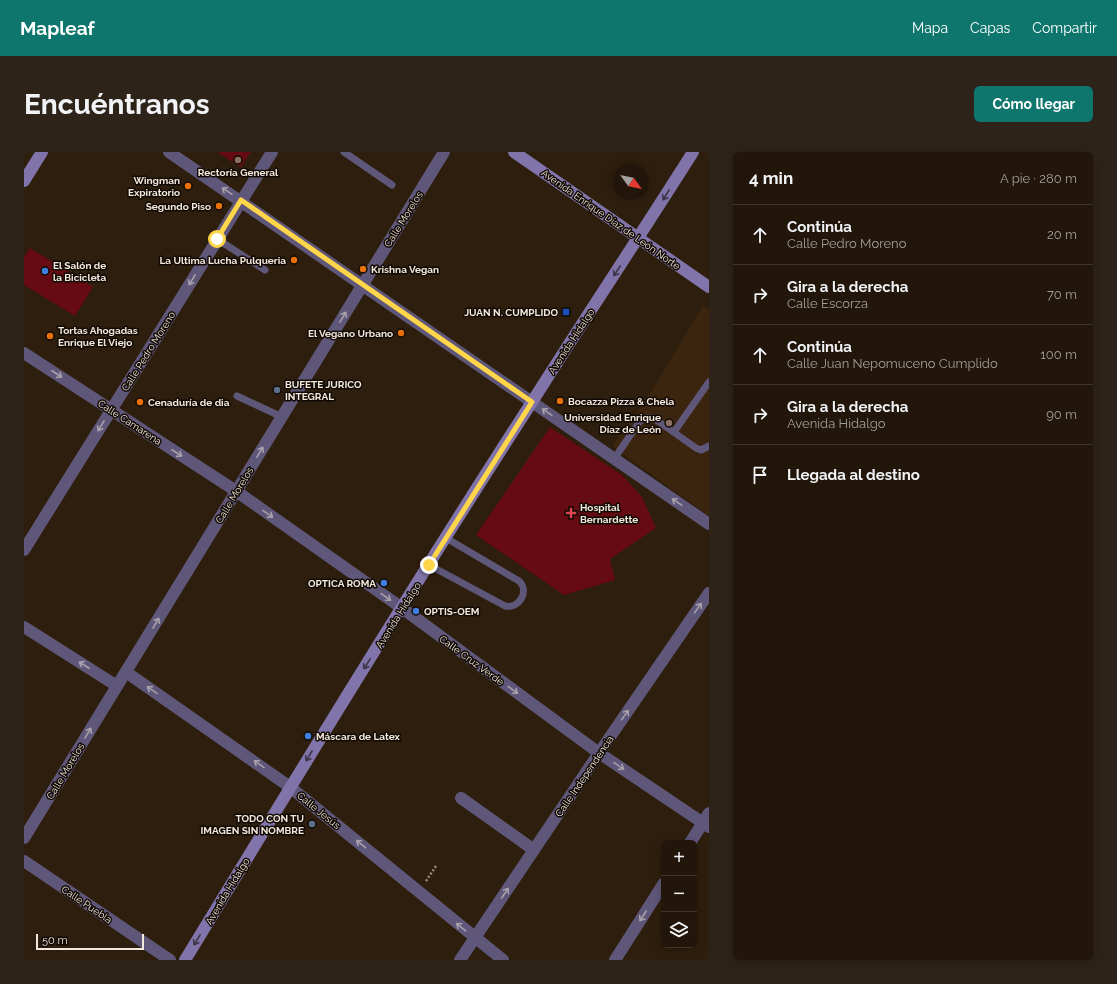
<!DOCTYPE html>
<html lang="es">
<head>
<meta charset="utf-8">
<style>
	:root { --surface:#22160a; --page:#2e2318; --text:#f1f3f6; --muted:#a29f9c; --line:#3f352b; --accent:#0f766e }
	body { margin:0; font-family:Raleway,sans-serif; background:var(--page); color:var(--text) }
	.controls { position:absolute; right:12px; bottom:12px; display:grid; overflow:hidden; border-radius:6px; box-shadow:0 2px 10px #0003 }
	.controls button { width:36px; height:36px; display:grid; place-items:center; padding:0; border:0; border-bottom:1px solid var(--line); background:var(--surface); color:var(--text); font:20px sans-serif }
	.compass { position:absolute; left:589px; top:12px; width:36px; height:36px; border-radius:50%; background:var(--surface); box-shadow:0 2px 10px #0003; rotate:123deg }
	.scale { position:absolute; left:12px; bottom:10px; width:108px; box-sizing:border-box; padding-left:4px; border:2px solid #f3e8dd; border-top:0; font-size:11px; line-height:14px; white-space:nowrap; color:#f3e8dd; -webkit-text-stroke:3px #110a04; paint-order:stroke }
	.stop { position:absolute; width:12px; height:12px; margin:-9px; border:3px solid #ffd54a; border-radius:50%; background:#fff }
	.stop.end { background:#ffd54a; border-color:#fff; box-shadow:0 1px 4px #0008 }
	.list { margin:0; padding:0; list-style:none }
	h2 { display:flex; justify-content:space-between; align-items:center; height:52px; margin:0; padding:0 16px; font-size:17px }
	h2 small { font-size:13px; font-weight:400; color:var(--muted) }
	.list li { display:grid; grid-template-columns:26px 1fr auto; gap:12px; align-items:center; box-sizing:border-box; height:60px; padding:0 16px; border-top:1px solid var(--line) }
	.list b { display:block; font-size:15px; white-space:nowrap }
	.list p { margin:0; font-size:13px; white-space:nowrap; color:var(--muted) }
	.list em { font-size:13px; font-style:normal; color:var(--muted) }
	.icon { flex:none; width:22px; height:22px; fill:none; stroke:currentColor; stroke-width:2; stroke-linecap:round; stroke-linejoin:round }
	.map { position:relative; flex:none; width:685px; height:808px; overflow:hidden; border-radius:6px }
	header { display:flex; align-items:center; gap:24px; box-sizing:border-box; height:56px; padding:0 20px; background:var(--accent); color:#fff }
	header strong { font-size:19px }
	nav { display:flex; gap:22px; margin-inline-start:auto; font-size:14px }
	.intro { display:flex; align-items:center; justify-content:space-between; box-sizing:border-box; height:96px; padding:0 24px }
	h1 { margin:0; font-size:28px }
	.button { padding:10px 18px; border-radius:6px; background:var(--accent); color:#fff; font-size:14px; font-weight:700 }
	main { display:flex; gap:24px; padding:0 24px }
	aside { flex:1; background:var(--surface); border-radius:6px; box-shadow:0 2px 10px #0003 }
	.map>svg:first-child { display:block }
	.built { fill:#3b250f }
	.building { fill:#660b12 }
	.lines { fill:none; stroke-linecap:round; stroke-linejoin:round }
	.path { stroke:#998c7e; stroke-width:2.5; stroke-dasharray:2 2; stroke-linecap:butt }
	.lane { stroke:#5e5779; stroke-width:7 }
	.street { stroke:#5e5779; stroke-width:12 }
	.secondary { stroke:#8074ab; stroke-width:12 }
	.oneway { stroke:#a8a0ab }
	.oneway2 { stroke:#3d3447 }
	.route { stroke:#ffd54a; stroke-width:5 }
	.education-dot { fill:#8d6e63; stroke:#110a04; stroke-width:1.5 }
	.food-dot { fill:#e8710a; stroke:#110a04; stroke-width:1.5 }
	.shop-dot { fill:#3f7fe0; stroke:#110a04; stroke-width:1.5 }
	.transit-dot { fill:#1a4fb4; stroke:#110a04; stroke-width:1.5 }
	.service-dot { fill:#5c6f8a; stroke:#110a04; stroke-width:1.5 }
	.health-dot { fill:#e0444e; stroke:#110a04; stroke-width:1.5 }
	.labels { text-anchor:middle; stroke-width:3; stroke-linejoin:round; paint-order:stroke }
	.poi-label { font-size:10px; font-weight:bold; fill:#f3e8dd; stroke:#110a04; text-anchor:start }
	.street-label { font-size:10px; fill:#f3e8dd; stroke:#110a04 }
</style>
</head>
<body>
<header>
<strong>Mapleaf</strong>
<nav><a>Mapa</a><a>Capas</a><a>Compartir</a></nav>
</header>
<div class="intro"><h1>Encuéntranos</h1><a class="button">Cómo llegar</a></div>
<main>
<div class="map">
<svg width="685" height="808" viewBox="0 0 685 808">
	<rect width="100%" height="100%" fill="#2e1e0d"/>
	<!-- built -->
	<path class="built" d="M679,154L685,158V364L588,294L622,248Z"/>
	<!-- building -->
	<g class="building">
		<path d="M193,0H227L217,15Z"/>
		<path d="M6,96L69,135L51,164L0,133V105Z"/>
		<path d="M526,275L598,323L618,345L632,376L586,407L591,428L540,443L452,383Z"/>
	</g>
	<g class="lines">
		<!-- path -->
		<path class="path" d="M402,729L412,714"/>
		<!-- lane -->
		<g class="lane">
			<path d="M320,0L368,33"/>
			<path d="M193,87L241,118"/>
			<path d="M213,244L258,265"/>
			<path d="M650,280L685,230"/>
			<path d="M590,307L616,269C621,265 625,264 631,267L672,296L677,298L685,294"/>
			<path d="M405,413L481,454C495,457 506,439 495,429L422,386"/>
		</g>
		<!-- street -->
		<g class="street">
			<path d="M145,0L685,372"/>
			<path d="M0,201L212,339L378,456L575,601L685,675"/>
			<path d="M0,398L248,0"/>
			<path d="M0,475L93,534"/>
			<path d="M102,520L266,635L479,808"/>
			<path d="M437,646L510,698"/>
			<path d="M0,686L420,0"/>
			<path d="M666,691L685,661"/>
			<path d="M0,709L146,808"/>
			<path d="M436,808L575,601L685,441"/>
			<path d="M591,808L640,731"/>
		</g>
		<!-- secondary -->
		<g class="secondary">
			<path d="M490,0L685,135"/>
			<path d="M0,29L18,0"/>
			<path d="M161,808C275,621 389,434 508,250C561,166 616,84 669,0"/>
		</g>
	</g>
	<!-- one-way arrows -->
	<defs><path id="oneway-shaft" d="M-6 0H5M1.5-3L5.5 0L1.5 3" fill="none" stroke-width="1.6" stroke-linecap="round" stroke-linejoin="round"/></defs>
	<g class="oneway">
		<use href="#oneway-shaft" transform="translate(203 39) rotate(-146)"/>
		<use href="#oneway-shaft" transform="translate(168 128) rotate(122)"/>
		<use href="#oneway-shaft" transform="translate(319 165) rotate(-59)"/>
		<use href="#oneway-shaft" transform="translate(33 222) rotate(33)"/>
		<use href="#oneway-shaft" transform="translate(523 260) rotate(-146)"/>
		<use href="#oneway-shaft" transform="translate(77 274) rotate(122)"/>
		<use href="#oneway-shaft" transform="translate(236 300) rotate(-59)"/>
		<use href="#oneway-shaft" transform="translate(153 301) rotate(33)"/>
		<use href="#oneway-shaft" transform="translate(653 350) rotate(-146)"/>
		<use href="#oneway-shaft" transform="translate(244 362) rotate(35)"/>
		<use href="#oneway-shaft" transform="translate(362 445) rotate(35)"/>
		<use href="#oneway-shaft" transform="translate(674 456) rotate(-55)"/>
		<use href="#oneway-shaft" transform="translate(132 471) rotate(-59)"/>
		<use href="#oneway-shaft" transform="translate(60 513) rotate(-147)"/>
		<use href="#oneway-shaft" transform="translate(128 538) rotate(-145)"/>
		<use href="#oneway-shaft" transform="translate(489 538) rotate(36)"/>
		<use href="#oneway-shaft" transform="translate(601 563) rotate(-55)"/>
		<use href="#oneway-shaft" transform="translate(64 581) rotate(-59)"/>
		<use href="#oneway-shaft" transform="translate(235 612) rotate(-145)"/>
		<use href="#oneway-shaft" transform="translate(595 614) rotate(34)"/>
		<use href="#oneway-shaft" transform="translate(337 692) rotate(-141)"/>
		<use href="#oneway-shaft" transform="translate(481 741) rotate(-56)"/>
		<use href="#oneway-shaft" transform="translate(619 764) rotate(123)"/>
		<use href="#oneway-shaft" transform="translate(437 775) rotate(-140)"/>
	</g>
	<g class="oneway2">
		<use href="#oneway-shaft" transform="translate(642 43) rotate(122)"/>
		<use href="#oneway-shaft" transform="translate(593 119) rotate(123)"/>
		<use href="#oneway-shaft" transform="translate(343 512) rotate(122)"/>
		<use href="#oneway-shaft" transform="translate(285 604) rotate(121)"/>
		<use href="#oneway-shaft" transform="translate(173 788) rotate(121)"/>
	</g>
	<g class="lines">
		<!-- route -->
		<path class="route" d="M193,87L217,48L508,250L405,413"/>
	</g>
	<!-- markers -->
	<g class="education-dot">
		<circle cx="214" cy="8" r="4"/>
		<circle cx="645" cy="271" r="4"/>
	</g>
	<g class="food-dot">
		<circle cx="164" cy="34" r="4"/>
		<circle cx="195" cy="54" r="4"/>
		<circle cx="270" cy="108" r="4"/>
		<circle cx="339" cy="117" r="4"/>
		<circle cx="377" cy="181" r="4"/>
		<circle cx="26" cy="184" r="4"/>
		<circle cx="536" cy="249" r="4"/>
		<circle cx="116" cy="250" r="4"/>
	</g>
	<g class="shop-dot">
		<circle cx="21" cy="119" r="4"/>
		<circle cx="360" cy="431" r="4"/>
		<circle cx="392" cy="459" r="4"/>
		<circle cx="284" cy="584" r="4"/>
	</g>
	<rect class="transit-dot" x="538" y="156" width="8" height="8" rx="2"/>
	<g class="service-dot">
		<circle cx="253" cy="238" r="4"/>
		<circle cx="288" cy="672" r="4"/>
	</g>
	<path class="health-dot" d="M545 355h4v4h4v4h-4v4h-4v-4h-4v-4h4z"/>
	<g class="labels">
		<!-- poi labels -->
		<g class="poi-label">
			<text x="214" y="24" text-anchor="middle">Rectoría General</text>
			<text x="156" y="32" text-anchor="end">Wingman<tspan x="156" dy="12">Expiratorio</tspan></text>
			<text x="187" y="58" text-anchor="end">Segundo Piso</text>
			<text x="262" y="112" text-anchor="end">La Ultima Lucha Pulqueria</text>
			<text x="29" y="117">El Salón de<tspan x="29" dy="12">la Bicicleta</tspan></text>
			<text x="347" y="121">Krishna Vegan</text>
			<text x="534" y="164" text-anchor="end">JUAN N. CUMPLIDO</text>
			<text x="34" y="182">Tortas Ahogadas<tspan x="34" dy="12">Enrique El Viejo</tspan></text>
			<text x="369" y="185" text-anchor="end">El Vegano Urbano</text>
			<text x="261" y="236">BUFETE JURICO<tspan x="261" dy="12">INTEGRAL</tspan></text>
			<text x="544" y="253">Bocazza Pizza &amp; Chela</text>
			<text x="124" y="254">Cenaduría de dia</text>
			<text x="637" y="269" text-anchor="end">Universidad Enrique<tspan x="637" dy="12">Díaz de León</tspan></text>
			<text x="556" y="359">Hospital<tspan x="556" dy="12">Bernardette</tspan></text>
			<text x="352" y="435" text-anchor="end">OPTICA ROMA</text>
			<text x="400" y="463">OPTIS-OEM</text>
			<text x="292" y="588">Máscara de Latex</text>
			<text x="280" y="670" text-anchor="end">TODO CON TU<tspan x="280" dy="12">IMAGEN SIN NOMBRE</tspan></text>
		</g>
		<!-- street labels -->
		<g class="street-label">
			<text transform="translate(379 67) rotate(-58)" y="4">Calle Morelos</text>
			<text transform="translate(587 67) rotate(35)" y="4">Avenida Enrique Díaz de León Norte</text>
			<text transform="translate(547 189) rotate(-57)" y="4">Avenida Hidalgo</text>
			<text transform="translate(124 199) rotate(-58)" y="4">Calle Pedro Moreno</text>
			<text transform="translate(106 270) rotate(33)" y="4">Calle Camarena</text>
			<text transform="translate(210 343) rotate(-59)" y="4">Calle Morelos</text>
			<text transform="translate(374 463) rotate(-58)" y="4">Avenida Hidalgo</text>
			<text transform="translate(448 508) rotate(36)" y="4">Calle Cruz Verde</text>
			<text transform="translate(41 619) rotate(-59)" y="4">Calle Morelos</text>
			<text transform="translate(560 624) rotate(-56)" y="4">Calle Independencia</text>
			<text transform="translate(295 658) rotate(39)" y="4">Calle Jesús</text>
			<text transform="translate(203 739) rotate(-59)" y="4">Avenida Hidalgo</text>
			<text transform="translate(63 752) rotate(34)" y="4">Calle Puebla</text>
		</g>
	</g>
</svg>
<div class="controls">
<button>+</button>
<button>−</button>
<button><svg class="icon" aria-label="layers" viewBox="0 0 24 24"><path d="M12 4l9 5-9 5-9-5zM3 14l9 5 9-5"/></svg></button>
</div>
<svg class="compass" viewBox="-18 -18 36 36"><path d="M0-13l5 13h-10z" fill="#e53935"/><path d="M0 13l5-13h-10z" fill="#a29f9c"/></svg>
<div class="scale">50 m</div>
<div class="stop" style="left:193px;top:87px"></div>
<div class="stop end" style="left:405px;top:413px"></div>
</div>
<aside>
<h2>4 min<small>A pie · 280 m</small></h2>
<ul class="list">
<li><svg class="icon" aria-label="ahead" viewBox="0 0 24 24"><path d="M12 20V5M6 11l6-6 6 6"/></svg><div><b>Continúa</b><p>Calle Pedro Moreno</p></div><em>20 m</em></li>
<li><svg class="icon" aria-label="right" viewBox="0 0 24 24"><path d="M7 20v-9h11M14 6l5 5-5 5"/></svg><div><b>Gira a la derecha</b><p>Calle Escorza</p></div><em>70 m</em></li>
<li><svg class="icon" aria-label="ahead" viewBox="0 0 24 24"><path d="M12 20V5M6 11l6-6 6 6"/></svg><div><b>Continúa</b><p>Calle Juan Nepomuceno Cumplido</p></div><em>100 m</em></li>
<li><svg class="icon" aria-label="right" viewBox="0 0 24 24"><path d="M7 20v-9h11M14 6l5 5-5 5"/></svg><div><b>Gira a la derecha</b><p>Avenida Hidalgo</p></div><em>90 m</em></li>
<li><svg class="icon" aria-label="arrive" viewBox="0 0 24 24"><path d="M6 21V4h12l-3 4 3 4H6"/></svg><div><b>Llegada al destino</b></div></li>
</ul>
</aside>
</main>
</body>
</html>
